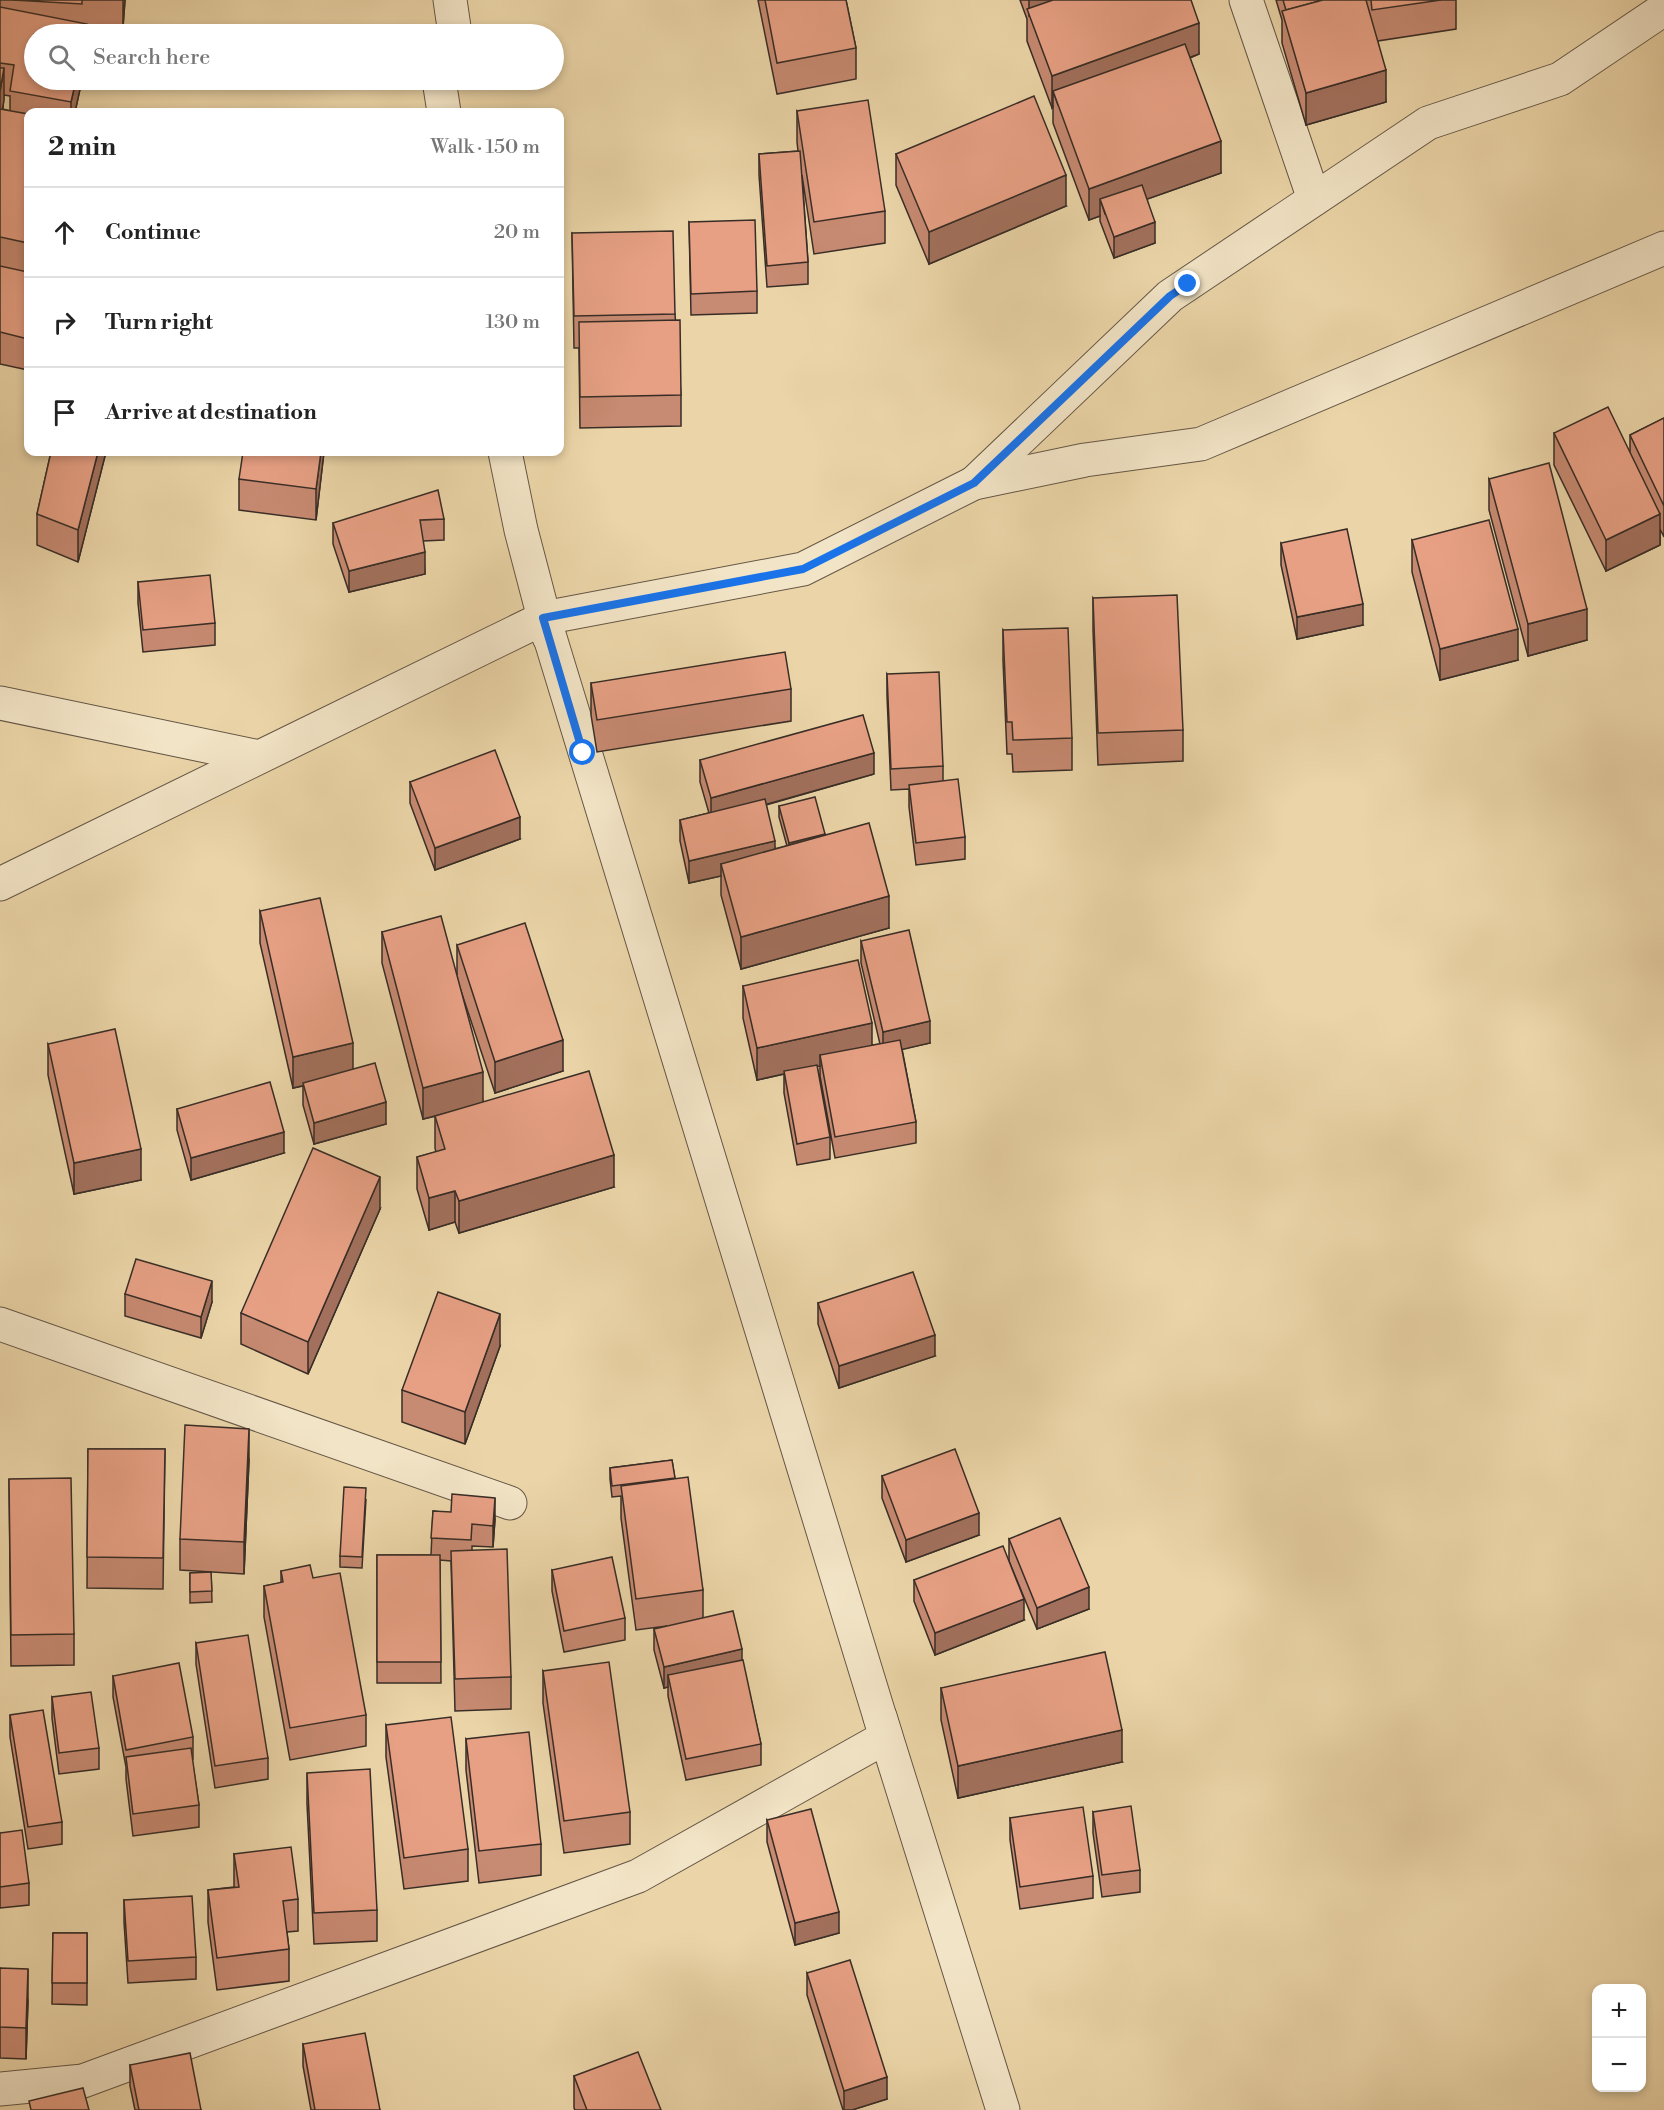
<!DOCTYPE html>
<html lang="en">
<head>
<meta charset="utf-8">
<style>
	:root { --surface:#fff; --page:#f2f2f2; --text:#222; --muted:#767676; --line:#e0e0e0 }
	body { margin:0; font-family:"Libre Bodoni",serif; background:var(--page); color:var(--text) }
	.controls { position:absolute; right:18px; bottom:18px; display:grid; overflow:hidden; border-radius:12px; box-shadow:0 3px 9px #0003 }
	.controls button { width:54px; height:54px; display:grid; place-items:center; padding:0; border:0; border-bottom:2px solid var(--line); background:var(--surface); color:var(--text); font:30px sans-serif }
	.stop { position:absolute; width:18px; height:18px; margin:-14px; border:4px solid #1a73e8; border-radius:50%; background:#fff }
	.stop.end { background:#1a73e8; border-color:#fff; box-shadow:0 2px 6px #0008 }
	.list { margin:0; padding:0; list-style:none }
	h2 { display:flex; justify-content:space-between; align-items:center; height:78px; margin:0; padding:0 24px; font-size:26px }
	h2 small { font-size:20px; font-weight:400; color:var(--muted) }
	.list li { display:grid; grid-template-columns:39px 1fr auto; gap:18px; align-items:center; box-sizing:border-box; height:90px; padding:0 24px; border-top:2px solid var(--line) }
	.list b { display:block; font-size:22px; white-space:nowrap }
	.list em { font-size:20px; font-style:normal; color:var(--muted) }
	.icon { flex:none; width:33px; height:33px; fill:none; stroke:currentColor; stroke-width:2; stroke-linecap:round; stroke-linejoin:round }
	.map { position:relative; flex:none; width:1664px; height:2110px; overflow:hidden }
	.search { position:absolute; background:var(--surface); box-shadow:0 3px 9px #0003; left:24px; top:24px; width:540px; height:66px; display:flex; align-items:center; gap:15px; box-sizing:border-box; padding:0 21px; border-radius:33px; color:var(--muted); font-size:22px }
	.panel { position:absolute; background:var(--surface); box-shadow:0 3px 9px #0003; left:24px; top:108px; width:540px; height:348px; border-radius:12px }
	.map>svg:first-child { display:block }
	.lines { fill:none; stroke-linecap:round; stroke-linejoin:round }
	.street-casing { stroke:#655746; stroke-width:35 }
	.street { stroke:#f2e4c6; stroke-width:33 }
	.wall { fill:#c78a72; stroke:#382d26; stroke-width:1.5; fill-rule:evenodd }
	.shaded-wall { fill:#a2705c; stroke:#382d26; stroke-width:1.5 }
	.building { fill:#e7a084; stroke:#382d26; stroke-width:1.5 }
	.route { stroke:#1a73e8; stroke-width:8 }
</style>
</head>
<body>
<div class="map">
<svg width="1664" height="2110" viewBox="0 0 1664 2110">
	<rect width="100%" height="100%" fill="#ebd5a8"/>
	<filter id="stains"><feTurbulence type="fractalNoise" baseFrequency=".00333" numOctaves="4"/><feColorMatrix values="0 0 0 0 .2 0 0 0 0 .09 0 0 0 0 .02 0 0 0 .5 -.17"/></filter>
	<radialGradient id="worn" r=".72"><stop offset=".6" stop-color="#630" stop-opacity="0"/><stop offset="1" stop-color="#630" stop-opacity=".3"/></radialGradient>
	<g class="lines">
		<defs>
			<g id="street">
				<path d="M450,0L455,34"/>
				<path d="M1246,0L1314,199"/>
				<path d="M439,80L444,112"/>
				<path d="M505,452L521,530L549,637"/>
				<path d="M974,483L1170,296L1428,123L1560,79L1664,9"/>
				<path d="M544,618L803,569L974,483L1085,460L1201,444L1664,248"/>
				<path d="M0,703L259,757"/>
				<path d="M0,884L544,618L886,1737L638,1876L83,2081L0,2089"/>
				<path d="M0,1324L510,1503"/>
				<path d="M880,1717L1003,2110"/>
			</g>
		</defs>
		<!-- street casing -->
		<use href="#street" class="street-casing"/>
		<!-- street -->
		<use href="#street" class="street"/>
	</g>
	<!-- wall -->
	<g class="wall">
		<path d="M0,0H125L123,27L87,25V34L82,80L75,112H28V370L0,364ZM4,95L10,96V111L3,109Z"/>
		<path d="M758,0H846L856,48V79L777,94Z"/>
		<path d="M1020,0H1191L1199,54L1190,58L1221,173L1147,199L1155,243L1114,258L1100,221V216L1089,220L1053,123V107L1052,108L1027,41V19Z"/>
		<path d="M1276,0H1456V29L1378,41L1386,102L1306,125L1282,43V20Z"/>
		<path d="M797,111L885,211V243L814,254L802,175L808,262V284L767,287L759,175V154L798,151L797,142Z"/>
		<path d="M896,154L1066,206L929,264L896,185Z"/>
		<path d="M689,222L757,291V313L691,315Z"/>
		<path d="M572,233L675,314L681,395V426L580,428L579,348H574Z"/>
		<path d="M1664,418V537L1660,529V545L1606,571L1554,465V433L1630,452V435Z"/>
		<path d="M51,452H106L78,562L37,545V514Z"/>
		<path d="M324,452L316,520L239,510V479Z"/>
		<path d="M1489,479L1587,640L1528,656L1489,510Z"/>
		<path d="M444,519V540L423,541L425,574L349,592L333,544V523Z"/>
		<path d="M1412,540L1518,660L1440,680L1412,572Z"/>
		<path d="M1281,543L1363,625L1297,639L1281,565Z"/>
		<path d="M138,582L215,623V645L143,652L138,603Z"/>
		<path d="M1093,598L1183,730V761L1098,765L1093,630Z"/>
		<path d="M1003,630L1072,738V770L1013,772L1012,754H1007L1003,661Z"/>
		<path d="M887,674L943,766V781L965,837V859L916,865L909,807V789L891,790L887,696Z"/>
		<path d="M591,683L791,689V721L597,752L591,715Z"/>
		<path d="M700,760L874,774L766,805L775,849L787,846L779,817V806L825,835L889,928L741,969L721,895V876L689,883L680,841V820L709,813L700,782Z"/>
		<path d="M410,782L520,839L435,870L410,803Z"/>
		<path d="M260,911L353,1069L386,1124L314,1144L303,1105V1086L293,1088L260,943Z"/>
		<path d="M382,932L457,974V945L563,1071L495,1093L460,988L483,1102L614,1187L459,1233L455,1222L429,1230L417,1189V1157L436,1152L435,1148V1116L440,1115L423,1119L382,963Z"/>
		<path d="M861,941L930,1043L902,1049L916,1122V1143L835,1158L820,1076V1066H817L830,1137V1159L797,1165L784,1093V1074L757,1080L743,1018V986L872,1045L880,1044L861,963Z"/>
		<path d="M48,1044L141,1180L74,1194L48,1075Z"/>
		<path d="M177,1109L284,1153L191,1180L177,1130Z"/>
		<path d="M380,1209L308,1374L241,1344V1313Z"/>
		<path d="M125,1294L212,1302L201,1338L125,1316Z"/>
		<path d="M818,1303L935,1356L839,1388L818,1324Z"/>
		<path d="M500,1346L465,1444L402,1422V1390Z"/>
		<path d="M88,1449H165L163,1589L87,1588Z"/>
		<path d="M249,1460L244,1574L180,1570V1539Z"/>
		<path d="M672,1460L675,1479L703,1590V1618L742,1660L761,1744V1765L686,1780L668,1696V1687L664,1688L654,1650V1629L667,1626L636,1630L621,1518V1496L612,1497L610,1479V1468Z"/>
		<path d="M882,1476L979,1535L906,1562L882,1498Z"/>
		<path d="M9,1479L74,1634V1665L11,1666Z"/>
		<path d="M366,1499L362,1568L340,1567V1556Z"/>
		<path d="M433,1511L495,1519L493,1547L472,1546V1550L511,1677V1709L455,1711L451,1561L440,1560L441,1683H377V1555H431Z"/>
		<path d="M1009,1539L1089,1609L1037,1629L1009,1561Z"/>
		<path d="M552,1570L625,1618V1640L564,1652L552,1591Z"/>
		<path d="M281,1571L313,1578L366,1715V1746L290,1760L264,1617V1586L281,1583Z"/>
		<path d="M211,1572L212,1602L190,1603V1573Z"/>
		<path d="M914,1580L1024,1620L935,1655L914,1601Z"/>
		<path d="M196,1643L268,1758V1779L215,1788L196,1664Z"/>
		<path d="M543,1671L630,1812V1844L564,1853L543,1703Z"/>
		<path d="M113,1676L193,1737V1759H192L199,1805V1827L133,1836L126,1779V1767L113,1697Z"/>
		<path d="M941,1688L1122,1762L958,1798L941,1720Z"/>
		<path d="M52,1697L99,1748V1769L59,1774L52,1718Z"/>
		<path d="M10,1715L62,1822V1844L28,1849L10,1737Z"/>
		<path d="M386,1725L468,1849V1881L404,1889L386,1757Z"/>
		<path d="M466,1739L541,1844V1875L479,1883L466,1770Z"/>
		<path d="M307,1773L377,1910V1941L314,1944L307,1804Z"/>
		<path d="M1093,1812L1140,1870V1892L1102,1897L1093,1833Z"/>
		<path d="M1010,1818L1093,1876V1898L1020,1909L1010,1840Z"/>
		<path d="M767,1820L839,1933L795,1945L767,1842Z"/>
		<path d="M0,1833L29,1883V1905L0,1908Z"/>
		<path d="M234,1854L298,1899V1931L287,1932L289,1949V1981L217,1990L208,1922V1890L234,1887Z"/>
		<path d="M124,1900L196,1957V1979L128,1983L124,1922Z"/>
		<path d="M53,1933H87V2005L52,2004Z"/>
		<path d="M0,1968L28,2000L26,2059L0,2058Z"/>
		<path d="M807,1973L887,2099L852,2110H843L807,1995Z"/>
		<path d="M303,2044L380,2110H311L303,2066Z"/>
		<path d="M130,2065L201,2110H135L130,2086Z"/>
		<path d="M574,2076L661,2110H575L574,2108Z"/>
	</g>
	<!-- shaded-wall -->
	<g class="shaded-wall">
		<path d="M123,0H125L123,27Z"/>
		<path d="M1029,0H1111L1029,16Z"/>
		<path d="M1199,23V54L1058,105L1053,91V107L1052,108V76Z"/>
		<path d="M4,68V100L0,122V91Z"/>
		<path d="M1386,70V102L1306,125V93Z"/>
		<path d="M76,80H82L75,112H71V102Z"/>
		<path d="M1221,141V173L1105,214L1100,199V216L1089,220V189Z"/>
		<path d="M1066,175V206L929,264V232Z"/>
		<path d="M1155,222V243L1114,258V237Z"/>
		<path d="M98,452H106L78,562V530Z"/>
		<path d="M321,452H324L316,520V489Z"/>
		<path d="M1660,514V545L1606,571V540Z"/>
		<path d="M425,552V574L349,592V571Z"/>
		<path d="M1363,604V625L1297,639V617Z"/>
		<path d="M1587,609V640L1528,656V624Z"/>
		<path d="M1518,629V660L1440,680V649Z"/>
		<path d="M874,753V774L711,820V798Z"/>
		<path d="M520,817V839L435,870V848Z"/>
		<path d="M825,834V845L789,854V843Z"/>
		<path d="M775,841V863L721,864V876L689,883V861Z"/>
		<path d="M889,896V928L741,969V937Z"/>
		<path d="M930,1021V1043L883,1054V1032Z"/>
		<path d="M872,1023V1054L820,1055V1066L757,1080V1048Z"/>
		<path d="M563,1040V1071L495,1093V1062Z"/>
		<path d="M353,1043V1074L293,1088V1057Z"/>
		<path d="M483,1072V1104L423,1119V1088Z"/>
		<path d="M386,1102V1124L314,1144V1123Z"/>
		<path d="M284,1132V1153L191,1180V1158Z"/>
		<path d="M141,1149V1180L74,1194V1163Z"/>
		<path d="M614,1155V1187L459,1233V1201Z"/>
		<path d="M380,1177V1209L308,1374V1342Z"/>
		<path d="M455,1191V1222L429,1230V1198Z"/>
		<path d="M212,1281V1302L201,1338V1317Z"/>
		<path d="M500,1314V1346L465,1444V1412Z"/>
		<path d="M935,1335V1356L839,1388V1366Z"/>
		<path d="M249,1429V1460L244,1574V1542Z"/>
		<path d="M495,1498V1519L493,1547V1526Z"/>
		<path d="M979,1513V1535L906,1562V1540Z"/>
		<path d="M1089,1587V1609L1037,1629V1608Z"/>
		<path d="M1024,1599V1620L935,1655V1633Z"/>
		<path d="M742,1649V1670L668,1675V1687L664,1688V1667Z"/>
		<path d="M1122,1730V1762L958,1798V1766Z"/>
		<path d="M839,1912V1933L795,1945V1923Z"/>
		<path d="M28,1969V2000L26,2059V2028Z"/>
		<path d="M887,2077V2099L852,2110H844V2091Z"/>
	</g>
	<!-- building -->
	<g class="building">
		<path d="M13,0H82V4Z"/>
		<path d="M765,0H846L856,48L777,63Z"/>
		<path d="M1053,0H1191L1199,23L1052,76L1027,9Z"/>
		<path d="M1283,0H1323L1286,10Z"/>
		<path d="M1323,0H1366L1386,70L1306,93L1282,11Z"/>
		<path d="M1371,0H1441L1372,10Z"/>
		<path d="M0,7L87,24L85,34H34V80H76L71,102L10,91L14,65L0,63Z"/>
		<path d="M1185,44L1221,141L1089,189L1053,91Z"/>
		<path d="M0,68H4L0,91Z"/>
		<path d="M1034,96L1066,175L929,232L896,154Z"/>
		<path d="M868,100L885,211L814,222L797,111Z"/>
		<path d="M0,109L28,114V243L0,237Z"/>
		<path d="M800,151L808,262L767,266L759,154Z"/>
		<path d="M1142,185L1155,222L1114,237L1100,199Z"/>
		<path d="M755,220L757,291L691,294L689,222Z"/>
		<path d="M673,231L675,314L574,316L572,233Z"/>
		<path d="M0,266L28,272V339L0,332Z"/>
		<path d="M680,320L681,395L580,397L579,322Z"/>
		<path d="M1608,407L1660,514L1606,540L1554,433Z"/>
		<path d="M1664,418V506L1630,435Z"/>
		<path d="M51,452H98L78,530L37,514Z"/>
		<path d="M243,452H321L316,489L239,479Z"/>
		<path d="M1549,463L1587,609L1528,624L1489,479Z"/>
		<path d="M438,490L444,519L420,520L425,552L349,571L333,523Z"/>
		<path d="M1489,520L1518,629L1440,649L1412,540Z"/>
		<path d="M1347,529L1363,604L1297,617L1281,543Z"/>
		<path d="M210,575L215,623L143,630L138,582Z"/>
		<path d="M1177,595L1183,730L1098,733L1093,598Z"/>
		<path d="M1068,628L1072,738L1013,740L1012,722H1007L1003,630Z"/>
		<path d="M785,652L791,689L597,720L591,683Z"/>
		<path d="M939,672L943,766L891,769L887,674Z"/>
		<path d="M863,715L874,753L711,798L700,760Z"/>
		<path d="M495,750L520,817L435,848L410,782Z"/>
		<path d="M958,779L965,837L916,843L909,785Z"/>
		<path d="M815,797L825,834L789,843L779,806Z"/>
		<path d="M765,799L775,841L689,861L680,820Z"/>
		<path d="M869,823L889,896L741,937L721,864Z"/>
		<path d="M320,898L353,1043L293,1057L260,911Z"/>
		<path d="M441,916L483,1072L423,1088L382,932Z"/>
		<path d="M525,923L563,1040L495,1062L457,945Z"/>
		<path d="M909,930L930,1021L883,1032L861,941Z"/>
		<path d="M858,960L872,1023L757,1048L743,986Z"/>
		<path d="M115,1029L141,1149L74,1163L48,1044Z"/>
		<path d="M900,1040L916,1122L835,1137L820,1055Z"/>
		<path d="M375,1063L386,1102L314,1123L303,1083Z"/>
		<path d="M817,1065L830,1137L797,1144L784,1071Z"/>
		<path d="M589,1071L614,1155L459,1201L455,1191L429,1198L417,1157L445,1149L435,1116Z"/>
		<path d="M270,1082L284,1132L191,1158L177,1109Z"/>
		<path d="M313,1148L380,1177L308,1342L241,1313Z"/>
		<path d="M136,1259L212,1281L201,1317L125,1294Z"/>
		<path d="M913,1272L935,1335L839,1366L818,1303Z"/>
		<path d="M438,1292L500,1314L465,1412L402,1390Z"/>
		<path d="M185,1425L249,1429L244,1542L180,1539Z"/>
		<path d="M88,1449H165L163,1558L87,1557Z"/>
		<path d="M955,1449L979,1513L906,1540L882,1476Z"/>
		<path d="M672,1460L675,1478L612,1486L610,1468Z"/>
		<path d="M688,1477L703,1590L636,1599L621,1486Z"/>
		<path d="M71,1478L74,1634L11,1635L9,1479Z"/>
		<path d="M344,1487L366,1488L362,1557L340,1556Z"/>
		<path d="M452,1494L495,1498L493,1526L472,1524L471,1540L431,1538L433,1511L451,1512Z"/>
		<path d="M1060,1518L1089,1587L1037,1608L1009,1539Z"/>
		<path d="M1003,1546L1024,1599L935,1633L914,1580Z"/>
		<path d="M507,1549L511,1677L455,1679L451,1551Z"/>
		<path d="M377,1555H440L441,1662H377Z"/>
		<path d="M612,1557L625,1618L564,1631L552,1570Z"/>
		<path d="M310,1565L313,1578L340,1573L366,1715L290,1728L264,1586L283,1582L281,1571Z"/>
		<path d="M211,1572L212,1591L190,1592V1573Z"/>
		<path d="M733,1611L742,1649L664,1667L654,1629Z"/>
		<path d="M248,1635L268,1758L215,1766L196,1643Z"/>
		<path d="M1105,1652L1122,1730L958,1766L941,1688Z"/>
		<path d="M743,1660L761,1744L686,1759L668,1675Z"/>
		<path d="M609,1662L630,1812L564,1821L543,1671Z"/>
		<path d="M179,1663L193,1737L126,1750L113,1676Z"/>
		<path d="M91,1692L99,1748L59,1753L52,1697Z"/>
		<path d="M43,1710L62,1822L28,1827L10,1715Z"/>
		<path d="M451,1717L468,1849L404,1858L386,1725Z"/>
		<path d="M529,1732L541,1844L479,1851L466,1739Z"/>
		<path d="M191,1748L199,1805L133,1814L126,1757Z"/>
		<path d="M370,1769L377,1910L314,1913L307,1773Z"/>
		<path d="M1131,1806L1140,1870L1102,1875L1093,1812Z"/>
		<path d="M1083,1807L1093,1876L1020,1887L1010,1818Z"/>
		<path d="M811,1809L839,1912L795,1923L767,1820Z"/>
		<path d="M22,1830L29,1883L0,1887V1833Z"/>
		<path d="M291,1847L298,1899L283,1901L289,1949L217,1958L208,1890L239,1887L234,1854Z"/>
		<path d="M192,1896L196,1957L128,1961L124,1900Z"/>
		<path d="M53,1933H87V1983H52Z"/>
		<path d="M850,1960L887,2077L844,2091L807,1973Z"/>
		<path d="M0,1968L28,1969L26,2028L0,2027Z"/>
		<path d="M365,2033L380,2110H315L303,2044Z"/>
		<path d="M638,2052L661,2110H587L574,2076Z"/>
		<path d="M190,2053L201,2110H139L130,2065Z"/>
		<path d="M83,2088L89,2110H31L29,2101Z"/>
	</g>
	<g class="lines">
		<!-- route -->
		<path class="route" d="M583,753L543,618L803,569L974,483L1170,296L1188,284"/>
	</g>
	<rect width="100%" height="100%" filter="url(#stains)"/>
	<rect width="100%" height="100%" fill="url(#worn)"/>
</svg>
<div class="controls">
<button>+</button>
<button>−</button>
</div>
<div class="stop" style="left:583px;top:753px"></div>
<div class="stop end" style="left:1188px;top:284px"></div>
<div class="search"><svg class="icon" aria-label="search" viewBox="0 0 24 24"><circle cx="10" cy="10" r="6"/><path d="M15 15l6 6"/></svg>Search here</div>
<section class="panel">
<h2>2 min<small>Walk · 150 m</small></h2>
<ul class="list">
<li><svg class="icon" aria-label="ahead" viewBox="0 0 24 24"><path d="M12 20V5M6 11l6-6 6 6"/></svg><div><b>Continue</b></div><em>20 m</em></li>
<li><svg class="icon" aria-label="right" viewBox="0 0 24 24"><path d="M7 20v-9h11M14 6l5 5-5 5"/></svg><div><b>Turn right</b></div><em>130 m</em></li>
<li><svg class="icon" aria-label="arrive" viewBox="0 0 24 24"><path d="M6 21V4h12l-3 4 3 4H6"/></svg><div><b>Arrive at destination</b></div></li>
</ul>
</section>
</div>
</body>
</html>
